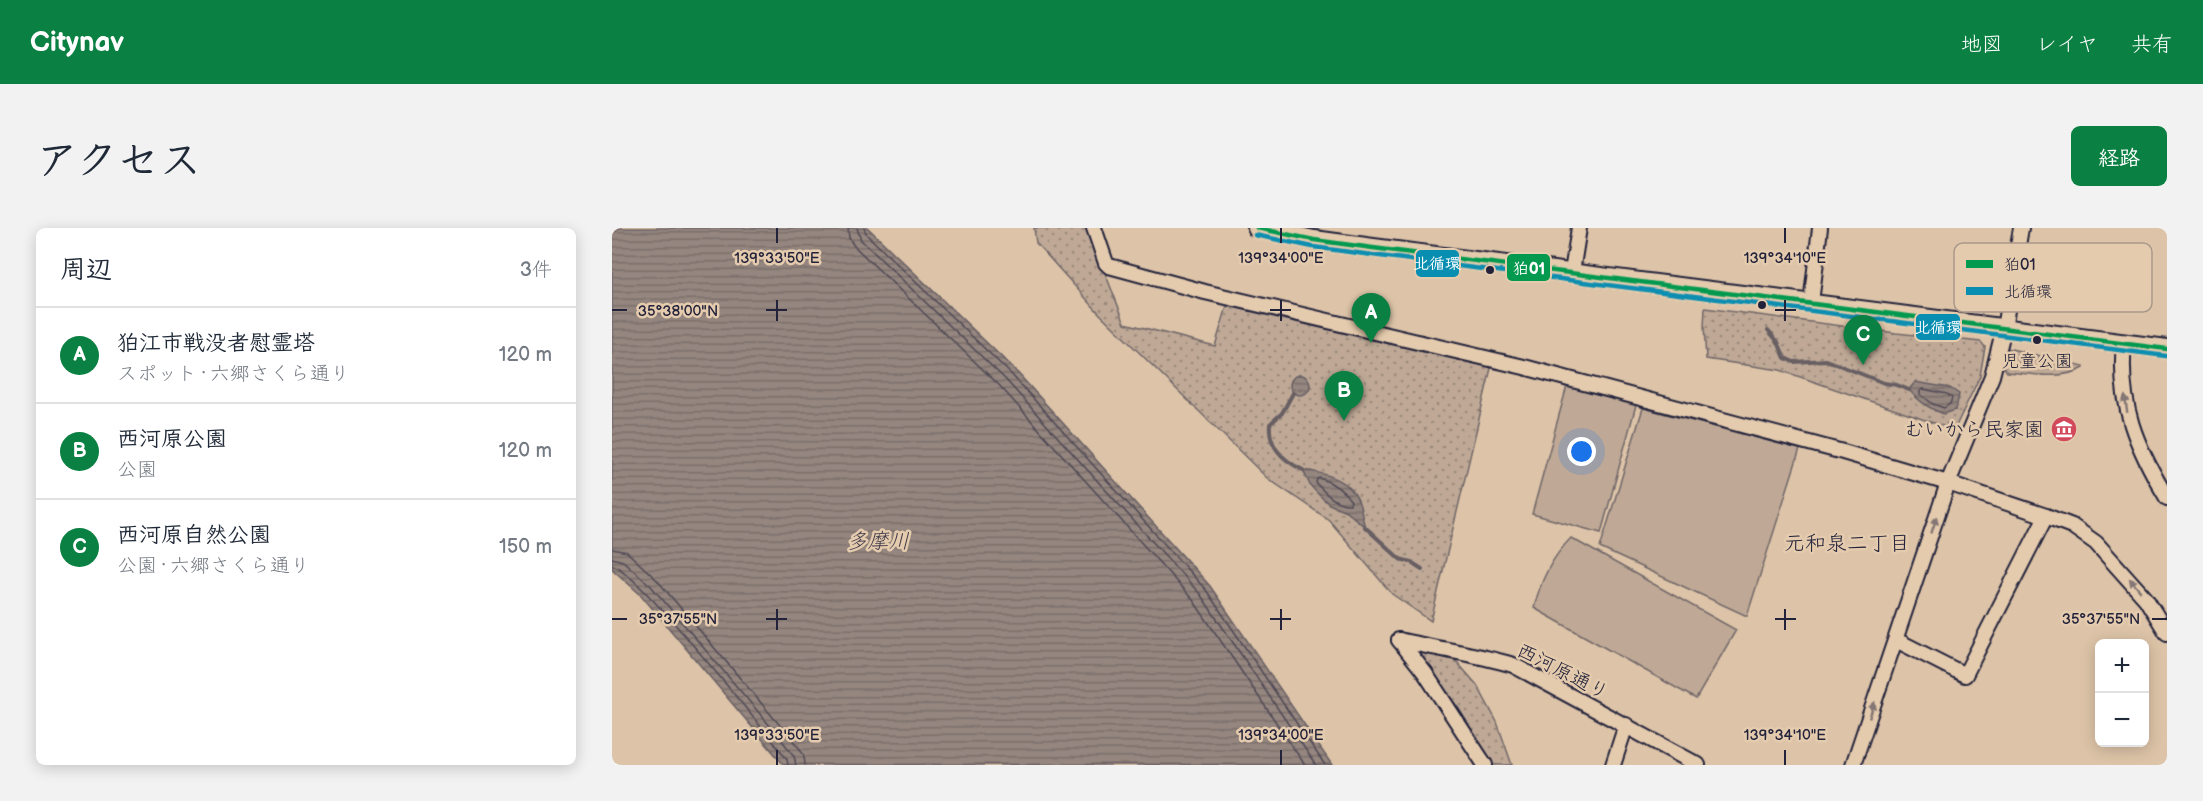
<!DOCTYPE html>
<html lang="ja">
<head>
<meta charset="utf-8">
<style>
	:root { --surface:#fff; --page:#f2f2f3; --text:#1f2937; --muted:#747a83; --line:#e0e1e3; --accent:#0b8043 }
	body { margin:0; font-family:"Balsamiq Sans","Klee One",sans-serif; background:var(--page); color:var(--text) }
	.controls { position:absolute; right:18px; bottom:18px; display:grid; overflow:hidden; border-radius:9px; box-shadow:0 3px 15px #0003 }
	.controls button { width:54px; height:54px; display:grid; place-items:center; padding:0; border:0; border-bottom:2px solid var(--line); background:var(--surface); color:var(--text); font:30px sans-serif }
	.you { position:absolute; left:970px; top:224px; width:21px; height:21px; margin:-15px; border:4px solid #fff; border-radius:50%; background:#1a73e8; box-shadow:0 0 0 9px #1a73e833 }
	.badge { display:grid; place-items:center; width:39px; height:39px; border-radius:50%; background:var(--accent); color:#fff; font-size:20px; font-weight:700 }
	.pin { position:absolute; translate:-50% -50px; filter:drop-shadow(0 2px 3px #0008) }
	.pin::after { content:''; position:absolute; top:32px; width:21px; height:18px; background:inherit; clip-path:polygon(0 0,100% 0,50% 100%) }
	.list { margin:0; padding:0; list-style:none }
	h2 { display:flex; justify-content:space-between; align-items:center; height:78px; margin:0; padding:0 24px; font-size:26px }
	h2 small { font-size:20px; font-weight:400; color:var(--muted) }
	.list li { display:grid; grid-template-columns:39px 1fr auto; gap:18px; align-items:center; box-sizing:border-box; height:96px; padding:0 24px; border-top:2px solid var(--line) }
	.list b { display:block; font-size:22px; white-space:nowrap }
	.list p { margin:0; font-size:20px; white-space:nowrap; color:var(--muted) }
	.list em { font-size:20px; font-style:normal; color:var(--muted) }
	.map { position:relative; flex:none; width:1555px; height:537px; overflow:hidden; border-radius:9px }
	header { display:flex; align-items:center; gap:36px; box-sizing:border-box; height:84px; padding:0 30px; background:var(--accent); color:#fff }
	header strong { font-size:28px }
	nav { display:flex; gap:33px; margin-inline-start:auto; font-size:21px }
	.intro { display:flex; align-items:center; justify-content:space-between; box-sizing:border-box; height:144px; padding:0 36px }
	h1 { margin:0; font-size:42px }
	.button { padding:15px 27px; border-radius:9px; background:var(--accent); color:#fff; font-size:21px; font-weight:700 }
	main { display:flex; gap:36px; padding:0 36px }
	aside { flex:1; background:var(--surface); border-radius:9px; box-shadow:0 3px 15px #0003 }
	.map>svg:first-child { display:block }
	.park { fill:url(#park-dots); stroke:#706668; stroke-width:1.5 }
	.pitch { fill:#bfa996; stroke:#706668; stroke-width:1.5 }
	.water { fill:url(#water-rules); stroke:#675e64; stroke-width:1.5 }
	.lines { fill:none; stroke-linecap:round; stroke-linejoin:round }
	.shore { stroke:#504a56; stroke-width:1.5 }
	.stream { stroke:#675e64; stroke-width:4 }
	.minor-casing { stroke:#22223b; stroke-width:18 }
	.secondary-casing { stroke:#22223b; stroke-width:22 }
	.minor { stroke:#e5cbad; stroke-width:14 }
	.secondary { stroke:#e5cbad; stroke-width:18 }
	.bus-1-casing { stroke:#e5cbad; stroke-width:9 }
	.bus-2-casing { stroke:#e5cbad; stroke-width:9 }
	.bus-1 { stroke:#03994f; stroke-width:4.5 }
	.bus-2 { stroke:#078eb1; stroke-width:4.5 }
	.oneway { fill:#847674 }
	.ticks { fill:none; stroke:#22223b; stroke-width:2 }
	.bus-dot { fill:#22223b; stroke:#e5cbad; stroke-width:2 }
	.labels { text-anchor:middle; stroke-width:5; stroke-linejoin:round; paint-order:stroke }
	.bus-label { font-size:18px; fill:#22223b; stroke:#e5cbad }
	.poi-label { font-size:20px; fill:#22223b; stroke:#e5cbad; text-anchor:end }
	.street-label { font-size:20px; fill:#22223b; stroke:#e5cbad }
	.water-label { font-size:21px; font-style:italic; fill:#3f3b4c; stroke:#e5cbad }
	.neighbourhood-label { font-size:21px; fill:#22223b; stroke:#e5cbad }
	.key { fill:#e5cbad; stroke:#aa988b; stroke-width:1.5 }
	.key-label { font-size:16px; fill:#22223b }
	.ticks-label { font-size:15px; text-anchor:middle; fill:#22223b; stroke:#e5cbad; stroke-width:5; stroke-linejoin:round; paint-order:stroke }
	.line-badge { stroke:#e5cbad; stroke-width:2 }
	.badge-label { font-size:16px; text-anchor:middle; font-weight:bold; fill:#fff }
</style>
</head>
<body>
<header>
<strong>Citynav</strong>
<nav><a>地図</a><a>レイヤ</a><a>共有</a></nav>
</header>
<div class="intro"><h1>アクセス</h1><a class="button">経路</a></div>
<main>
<aside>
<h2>周辺<small>3件</small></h2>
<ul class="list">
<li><span class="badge">A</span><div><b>狛江市戦没者慰霊塔</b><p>スポット · 六郷さくら通り</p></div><em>120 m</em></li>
<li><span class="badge">B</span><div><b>西河原公園</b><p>公園</p></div><em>120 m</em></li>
<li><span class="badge">C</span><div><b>西河原自然公園</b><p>公園 · 六郷さくら通り</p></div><em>150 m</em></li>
</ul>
</aside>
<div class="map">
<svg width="1555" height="537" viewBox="0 0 1555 537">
	<defs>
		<pattern id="park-dots" width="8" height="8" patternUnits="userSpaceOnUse" patternTransform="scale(1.5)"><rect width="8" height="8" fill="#bfa996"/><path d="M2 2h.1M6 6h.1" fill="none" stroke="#9b897c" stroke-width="1.8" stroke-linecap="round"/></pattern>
		<pattern id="water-rules" width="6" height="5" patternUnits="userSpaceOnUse" patternTransform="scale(1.5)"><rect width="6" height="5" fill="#95867f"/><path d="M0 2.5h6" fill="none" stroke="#796d69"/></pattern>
	</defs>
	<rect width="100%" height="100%" fill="#ddc4a8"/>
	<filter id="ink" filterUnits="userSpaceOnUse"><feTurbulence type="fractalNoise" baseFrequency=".0167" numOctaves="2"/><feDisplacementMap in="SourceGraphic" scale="12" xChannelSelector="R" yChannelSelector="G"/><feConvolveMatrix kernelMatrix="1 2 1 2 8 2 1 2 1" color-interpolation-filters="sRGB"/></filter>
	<g filter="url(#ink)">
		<!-- park -->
		<g class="park">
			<path d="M422,0H475L513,95L603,118L616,75L880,136L819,393L780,366L717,292L655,250L488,86L424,15Z"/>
			<path d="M1093,80L1284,105L1369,114L1373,119L1368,148L1342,202L1168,142L1094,131L1092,99Z"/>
			<path d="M1395,120L1472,138V140C1450,152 1420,146 1395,144L1391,138Z"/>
			<path d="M801,421L844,433L865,457L885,494L900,537H881L847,481Z"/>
		</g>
		<!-- pitch -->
		<g class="pitch">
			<path d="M955,158L1024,177L989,305L920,286Z"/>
			<path d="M1031,180L1188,221L1135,388L988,320Z"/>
			<path d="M959,310L1124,402L1084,471L922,380C928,354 940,329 959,310Z"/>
		</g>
		<!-- water -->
		<g class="water">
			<path d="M0,0H256L403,142L598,358L720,537H172L29,367L0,341Z"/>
			<circle cx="688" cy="157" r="10"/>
			<path d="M1303,154L1338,160L1347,166L1344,182L1332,186C1317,181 1308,174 1297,162Z"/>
			<path d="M691,242C713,245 739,251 747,275C750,283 750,291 753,299L734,283L717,276L707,267L698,257Z"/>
		</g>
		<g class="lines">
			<!-- shore -->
			<g class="shore">
				<path d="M236,0L237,10L242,18L387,157L581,372L693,537"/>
				<path d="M245,0L249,12L393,151L588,366L704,537"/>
				<path d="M252,0L255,7L399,146L594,362L713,537"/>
				<path d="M1311,161L1335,166L1340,170L1338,176L1332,180L1321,176L1308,166V163Z"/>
				<path d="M708,250C721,255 731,261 739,273L738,276C724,277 713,265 704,255L705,251Z"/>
				<path d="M0,321L15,324L45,352L188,521L192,528L193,537"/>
				<path d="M0,330L11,333L39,358L165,506L182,528L184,537"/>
				<path d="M0,337C21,339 138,486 159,511L175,531L176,537"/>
			</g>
			<!-- stream -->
			<g class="stream">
				<path d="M1156,102L1166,114L1173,130L1182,134L1214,132L1272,155L1285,157L1297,162"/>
				<path d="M681,165L670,185L658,196C656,219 672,233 691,242"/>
				<path d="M753,299L788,331L799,334L810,341"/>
			</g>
			<defs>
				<g id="minor">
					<path d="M482,0L494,35L497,38L593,64L912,139L1231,224L1336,255L1434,288L1460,298L1484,315L1534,371L1555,405"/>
					<path d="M960,44L967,0"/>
					<path d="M1199,75L1208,0"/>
					<path d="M1512,115C1506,177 1524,218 1555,270"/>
					<path d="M787,412C825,421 864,426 901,437L1086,537"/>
					<path d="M787,412L813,445L873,537"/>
					<path d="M1284,412L1353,447L1434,288"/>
					<path d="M1001,537L1014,497"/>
					<path d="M1241,537L1336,255L1380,148L1392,100L1409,0"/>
				</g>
				<path id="secondary" d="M645,0L702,12L761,20L1555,121"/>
			</defs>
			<!-- minor casing -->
			<use href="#minor" class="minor-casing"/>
			<!-- secondary casing -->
			<use href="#secondary" class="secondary-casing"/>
			<!-- minor -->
			<use href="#minor" class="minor"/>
			<!-- secondary -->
			<use href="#secondary" class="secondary"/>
			<defs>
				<path id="bus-1" d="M645,0L702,12L761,20L1555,121"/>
				<path id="bus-2" d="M643,7L701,19L760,27L1554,128"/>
			</defs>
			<!-- bus-1 casing -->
			<use href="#bus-1" class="bus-1-casing"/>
			<!-- bus-2 casing -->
			<use href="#bus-2" class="bus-2-casing"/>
			<!-- bus-1 -->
			<use href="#bus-1" class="bus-1"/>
			<!-- bus-2 -->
			<use href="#bus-2" class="bus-2"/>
		</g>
		<!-- one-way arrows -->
		<defs><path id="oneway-solid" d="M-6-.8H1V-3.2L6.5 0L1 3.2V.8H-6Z" transform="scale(1.5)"/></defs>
		<g class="oneway">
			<use href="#oneway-solid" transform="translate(1514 176) rotate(-98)"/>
			<use href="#oneway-solid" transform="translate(1322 297) rotate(-72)"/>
			<use href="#oneway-solid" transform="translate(1523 357) rotate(-130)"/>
			<use href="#oneway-solid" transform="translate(1260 482) rotate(-71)"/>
		</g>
	</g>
	<!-- ticks -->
	<path class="ticks" d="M165,0V15M669,0V15M1173,0V15M165,72V93M669,72V93M1173,72V93M0,82H15M154,82H175M658,82H679M1163,82H1184M165,381V402M669,381V402M1173,381V402M0,391H15M154,391H175M658,391H679M1163,391H1184M1540,391H1555M165,522V537M669,522V537M1173,522V537"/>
	<!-- icons -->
	<defs>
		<symbol id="museum-disc" viewBox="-11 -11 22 22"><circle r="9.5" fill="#d1495b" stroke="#e5cbad"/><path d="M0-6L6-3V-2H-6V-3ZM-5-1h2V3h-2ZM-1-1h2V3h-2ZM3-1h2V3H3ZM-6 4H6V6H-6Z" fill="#fff"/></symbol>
	</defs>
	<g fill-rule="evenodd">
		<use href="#museum-disc" x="1437" y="186" width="30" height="30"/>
	</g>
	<!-- markers -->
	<g class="bus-dot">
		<circle cx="878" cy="42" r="5"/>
		<circle cx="1150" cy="77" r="5"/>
		<circle cx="1425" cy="112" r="5"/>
	</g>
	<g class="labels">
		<!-- bus labels -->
		<g class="bus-label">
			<text x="1425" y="139">児童公園</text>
		</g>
		<!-- poi labels -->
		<g class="poi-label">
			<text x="1432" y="208">むいから民家園</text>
		</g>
		<!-- street labels -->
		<g class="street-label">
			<text transform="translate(951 443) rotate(27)" y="7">西河原通り</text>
		</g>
		<!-- water labels -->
		<g class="water-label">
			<text x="266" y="320">多摩川</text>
		</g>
		<!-- neighbourhood labels -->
		<g class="neighbourhood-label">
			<text x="1235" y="322">元和泉二丁目</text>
		</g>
	</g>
	<!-- legend -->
	<rect x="1342" y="15" width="198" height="69" rx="9" class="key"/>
	<rect x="1354" y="32" width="27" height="8" fill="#03994f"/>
	<rect x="1354" y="59" width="27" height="8" fill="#078eb1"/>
	<g class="key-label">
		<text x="1392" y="42">狛01</text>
		<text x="1392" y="69">北循環</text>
	</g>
	<g class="ticks-label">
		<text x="165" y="35">139°33'50"E</text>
		<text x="669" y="35">139°34'00"E</text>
		<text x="1173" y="35">139°34'10"E</text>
		<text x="66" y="88">35°38'00"N</text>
		<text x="66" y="396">35°37'55"N</text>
		<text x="1489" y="396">35°37'55"N</text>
		<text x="165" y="512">139°33'50"E</text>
		<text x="669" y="512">139°34'00"E</text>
		<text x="1173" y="512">139°34'10"E</text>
	</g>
	<g class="line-badge">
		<rect x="803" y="21" width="45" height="29" rx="6" fill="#078eb1"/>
		<rect x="894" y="25" width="45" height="29" rx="6" fill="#03994f"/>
		<rect x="1303" y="85" width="46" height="28" rx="6" fill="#078eb1"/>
	</g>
	<g class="badge-label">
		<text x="825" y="41">北循環</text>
		<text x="917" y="46">狛01</text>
		<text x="1326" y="105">北循環</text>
	</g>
</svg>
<div class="controls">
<button>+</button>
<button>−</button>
</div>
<div class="you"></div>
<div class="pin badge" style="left:759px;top:115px">A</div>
<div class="pin badge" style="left:732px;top:193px">B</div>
<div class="pin badge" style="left:1251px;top:137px">C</div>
</div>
</main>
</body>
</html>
